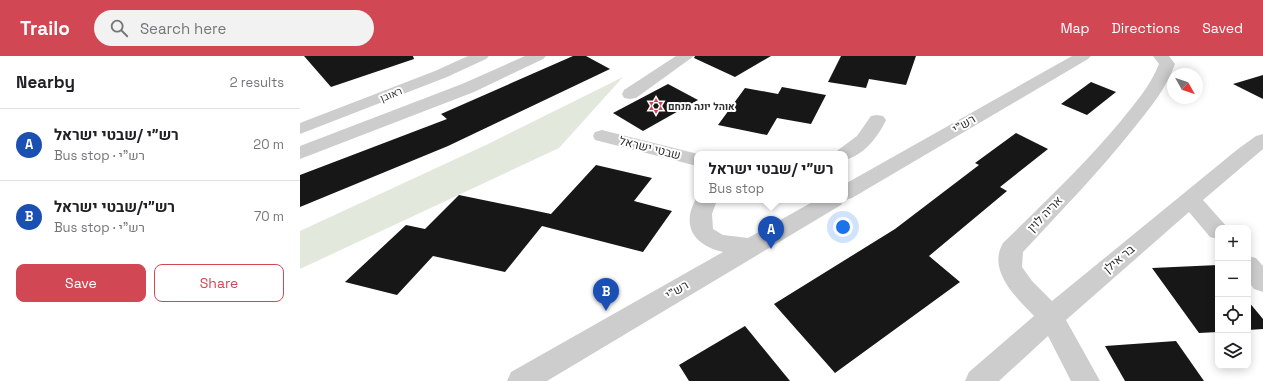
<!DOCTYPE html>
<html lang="en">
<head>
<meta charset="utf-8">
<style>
	:root { --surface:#fff; --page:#f2f2f2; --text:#202124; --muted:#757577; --line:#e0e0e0; --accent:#d14854 }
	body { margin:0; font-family:"Space Grotesk",Heebo,sans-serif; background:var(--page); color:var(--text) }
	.controls { position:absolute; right:12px; bottom:12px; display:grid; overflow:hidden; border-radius:8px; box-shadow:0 2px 10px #0003 }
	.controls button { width:36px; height:36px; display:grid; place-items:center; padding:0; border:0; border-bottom:1px solid var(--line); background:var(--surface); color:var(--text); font:20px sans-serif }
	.compass { position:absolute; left:867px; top:12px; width:36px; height:36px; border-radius:50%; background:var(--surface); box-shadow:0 2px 10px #0003; rotate:130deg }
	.you { position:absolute; left:543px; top:171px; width:14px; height:14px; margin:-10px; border:3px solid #fff; border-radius:50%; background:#1a73e8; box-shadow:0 0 0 6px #1a73e833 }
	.badge { display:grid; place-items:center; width:26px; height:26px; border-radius:50%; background:var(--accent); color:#fff; font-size:13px; font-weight:700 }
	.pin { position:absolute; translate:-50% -33px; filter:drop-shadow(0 1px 2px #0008) }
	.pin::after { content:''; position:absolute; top:21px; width:14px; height:12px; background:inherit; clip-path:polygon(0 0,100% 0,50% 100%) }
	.popup { position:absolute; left:394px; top:95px; width:154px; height:52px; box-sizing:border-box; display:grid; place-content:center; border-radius:8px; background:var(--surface); filter:drop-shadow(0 1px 3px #0005); font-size:13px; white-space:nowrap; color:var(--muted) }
	.popup b { font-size:15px; color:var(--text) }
	.popup::after { content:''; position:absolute; left:50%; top:100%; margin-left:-8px; border:8px solid transparent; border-top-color:var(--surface) }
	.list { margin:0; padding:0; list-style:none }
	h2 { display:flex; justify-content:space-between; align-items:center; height:52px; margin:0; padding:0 16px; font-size:17px }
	h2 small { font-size:13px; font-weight:400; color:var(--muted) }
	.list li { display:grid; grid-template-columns:26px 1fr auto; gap:12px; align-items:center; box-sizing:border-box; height:72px; padding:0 16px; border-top:1px solid var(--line) }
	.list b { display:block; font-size:15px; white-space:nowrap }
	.list p { margin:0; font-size:13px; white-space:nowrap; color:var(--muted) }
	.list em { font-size:13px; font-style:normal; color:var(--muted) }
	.actions { display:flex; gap:8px; padding:12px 16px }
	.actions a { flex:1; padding:9px 0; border:1px solid var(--accent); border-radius:8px; text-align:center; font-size:14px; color:var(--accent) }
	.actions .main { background:var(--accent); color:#fff }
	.icon { flex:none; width:22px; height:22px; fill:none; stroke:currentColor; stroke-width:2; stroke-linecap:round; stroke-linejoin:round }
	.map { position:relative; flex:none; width:963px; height:325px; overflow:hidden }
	header { display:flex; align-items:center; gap:24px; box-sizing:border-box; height:56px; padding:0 20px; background:var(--accent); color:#fff }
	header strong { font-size:19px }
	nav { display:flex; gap:22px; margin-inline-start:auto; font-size:14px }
	.search { width:280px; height:36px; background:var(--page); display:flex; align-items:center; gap:10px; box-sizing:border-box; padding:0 14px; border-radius:22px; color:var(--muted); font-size:15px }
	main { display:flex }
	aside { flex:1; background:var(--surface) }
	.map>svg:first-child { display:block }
	.green { fill:#e3e8dd }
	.building { fill:#171717 }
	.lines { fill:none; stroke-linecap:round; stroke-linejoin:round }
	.minor { fill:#cdcdcd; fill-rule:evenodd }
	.labels { text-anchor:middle; stroke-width:4; stroke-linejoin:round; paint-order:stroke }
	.far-street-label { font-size:10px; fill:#303030; stroke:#fff }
	.far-poi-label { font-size:10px; font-weight:bold; fill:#303030; stroke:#fff; text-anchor:start }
	.street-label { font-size:12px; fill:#303030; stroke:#fff }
</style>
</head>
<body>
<header>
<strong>Trailo</strong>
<div class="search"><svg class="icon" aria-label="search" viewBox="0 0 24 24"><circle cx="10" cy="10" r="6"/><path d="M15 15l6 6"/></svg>Search here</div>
<nav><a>Map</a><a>Directions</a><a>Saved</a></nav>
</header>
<main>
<aside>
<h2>Nearby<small>2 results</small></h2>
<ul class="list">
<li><span class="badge" style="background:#1a4fb4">A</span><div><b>רש״י /שבטי ישראל</b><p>Bus stop · רש&quot;י</p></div><em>20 m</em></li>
<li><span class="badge" style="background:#1a4fb4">B</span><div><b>רש״י/שבטי ישראל</b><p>Bus stop · רש&quot;י</p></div><em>70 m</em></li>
</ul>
<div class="actions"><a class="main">Save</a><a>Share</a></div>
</aside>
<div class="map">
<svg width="963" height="325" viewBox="0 0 963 325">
	<rect width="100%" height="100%" fill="#fff"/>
	<!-- green -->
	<path class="green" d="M323,21L259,92L0,213V175L188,88Z"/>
	<!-- building -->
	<g class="building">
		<path d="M4,0H113L114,3L31,31Z"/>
		<path d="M273,0H286L310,13L148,90L0,151V119L147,63L141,58Z"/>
		<path d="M395,0H471L435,21L394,2Z"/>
		<path d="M541,0H616L606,29L569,23L566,32L528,26Z"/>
		<path d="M963,19V43L933,28Z"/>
		<path d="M791,26L816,36L787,59L761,48Z"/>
		<path d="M368,28L398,44L343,75L313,57Z"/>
		<path d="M482,31L526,39L511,68L477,62L467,79L418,69L445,32L478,38Z"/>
		<path d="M716,77L748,93L700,131L707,135L629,200L660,226L535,317L474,248L595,173L679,109L675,107Z"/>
		<path d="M296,109L352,122L334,145L372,155L343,196L242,170L205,216L133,200L97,239L45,226L106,169L125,173L159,139L251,158Z"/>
		<path d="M918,209V276L899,277L852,212Z"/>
		<path d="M948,245L963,263V273L948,274Z"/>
		<path d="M445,270L490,325H389L379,309Z"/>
		<path d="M876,285L904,325H825L805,290Z"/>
	</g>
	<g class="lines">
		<!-- minor -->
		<g class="minor">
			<path d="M168,0H189L186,3L147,21L0,78V67L135,15Z"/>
			<path d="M225,0H246L243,3L174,36L0,103V90L162,28Z"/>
			<path d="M376,0H394L336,42L330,43L324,42L322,38L324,34Z"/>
			<path d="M772,0H791L788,3L552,142L545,144V128Z"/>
			<path d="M853,0H869L875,8C866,33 850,52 834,72C799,116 761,155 723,196L722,211L732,225L752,245L938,93L956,80L963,78V93L903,144L928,172H918V183L910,181L889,156L766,264L800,325H771L748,280L699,325H665L669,316L734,260C716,241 687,215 703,187C743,148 784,109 820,66C835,47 850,31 859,8Z"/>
			<path d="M577,59L583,60L586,64C578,81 564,99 545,104V98H535L538,94L557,80L571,60Z"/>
			<path d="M302,74L398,98L397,110L295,84L293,80L295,76Z"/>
			<path d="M397,141V144H417L412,158L413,173L423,179L448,182L516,144H544L541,149L247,325H207L211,316L423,196C394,189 380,170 397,141Z"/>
			<path d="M948,200L956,202L963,210V236L954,233L948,225Z"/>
		</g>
	</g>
	<!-- icons -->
	<defs>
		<symbol id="synagogue-bare" viewBox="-9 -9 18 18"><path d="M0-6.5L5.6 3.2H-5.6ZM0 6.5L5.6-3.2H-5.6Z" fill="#d14854" stroke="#fff" stroke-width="2.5" paint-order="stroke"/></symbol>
	</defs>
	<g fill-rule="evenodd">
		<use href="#synagogue-bare" x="345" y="39" width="22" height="22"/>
	</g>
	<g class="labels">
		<!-- far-street labels -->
		<g class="far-street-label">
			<text transform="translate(91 38) rotate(-22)" y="4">ראובן</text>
		</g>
		<!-- far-poi labels -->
		<g class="far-poi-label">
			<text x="368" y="54">אוהל יונה מנחם</text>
		</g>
		<!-- street labels -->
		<g class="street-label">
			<text transform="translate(664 68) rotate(-30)" y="4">רש"י</text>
			<text transform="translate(350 92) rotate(14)" y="4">שבטי ישראל</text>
			<text transform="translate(745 158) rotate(-46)" y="4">אריה לוין</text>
			<text transform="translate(819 203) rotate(-40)" y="4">בר אילן</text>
			<text transform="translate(377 234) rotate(-30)" y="4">רש"י</text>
		</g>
	</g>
</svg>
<div class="controls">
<button>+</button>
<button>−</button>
<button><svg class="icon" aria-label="locate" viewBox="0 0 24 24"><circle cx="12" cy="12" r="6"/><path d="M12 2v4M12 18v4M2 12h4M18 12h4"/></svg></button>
<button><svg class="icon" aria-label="layers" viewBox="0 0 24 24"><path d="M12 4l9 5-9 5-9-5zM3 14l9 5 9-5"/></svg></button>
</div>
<svg class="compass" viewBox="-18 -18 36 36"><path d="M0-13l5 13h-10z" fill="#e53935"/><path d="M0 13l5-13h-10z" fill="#757577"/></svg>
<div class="you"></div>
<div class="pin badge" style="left:471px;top:193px;background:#1a4fb4">A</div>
<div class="popup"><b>רש״י /שבטי ישראל</b>Bus stop</div>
<div class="pin badge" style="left:306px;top:255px;background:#1a4fb4">B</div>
</div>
</main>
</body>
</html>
